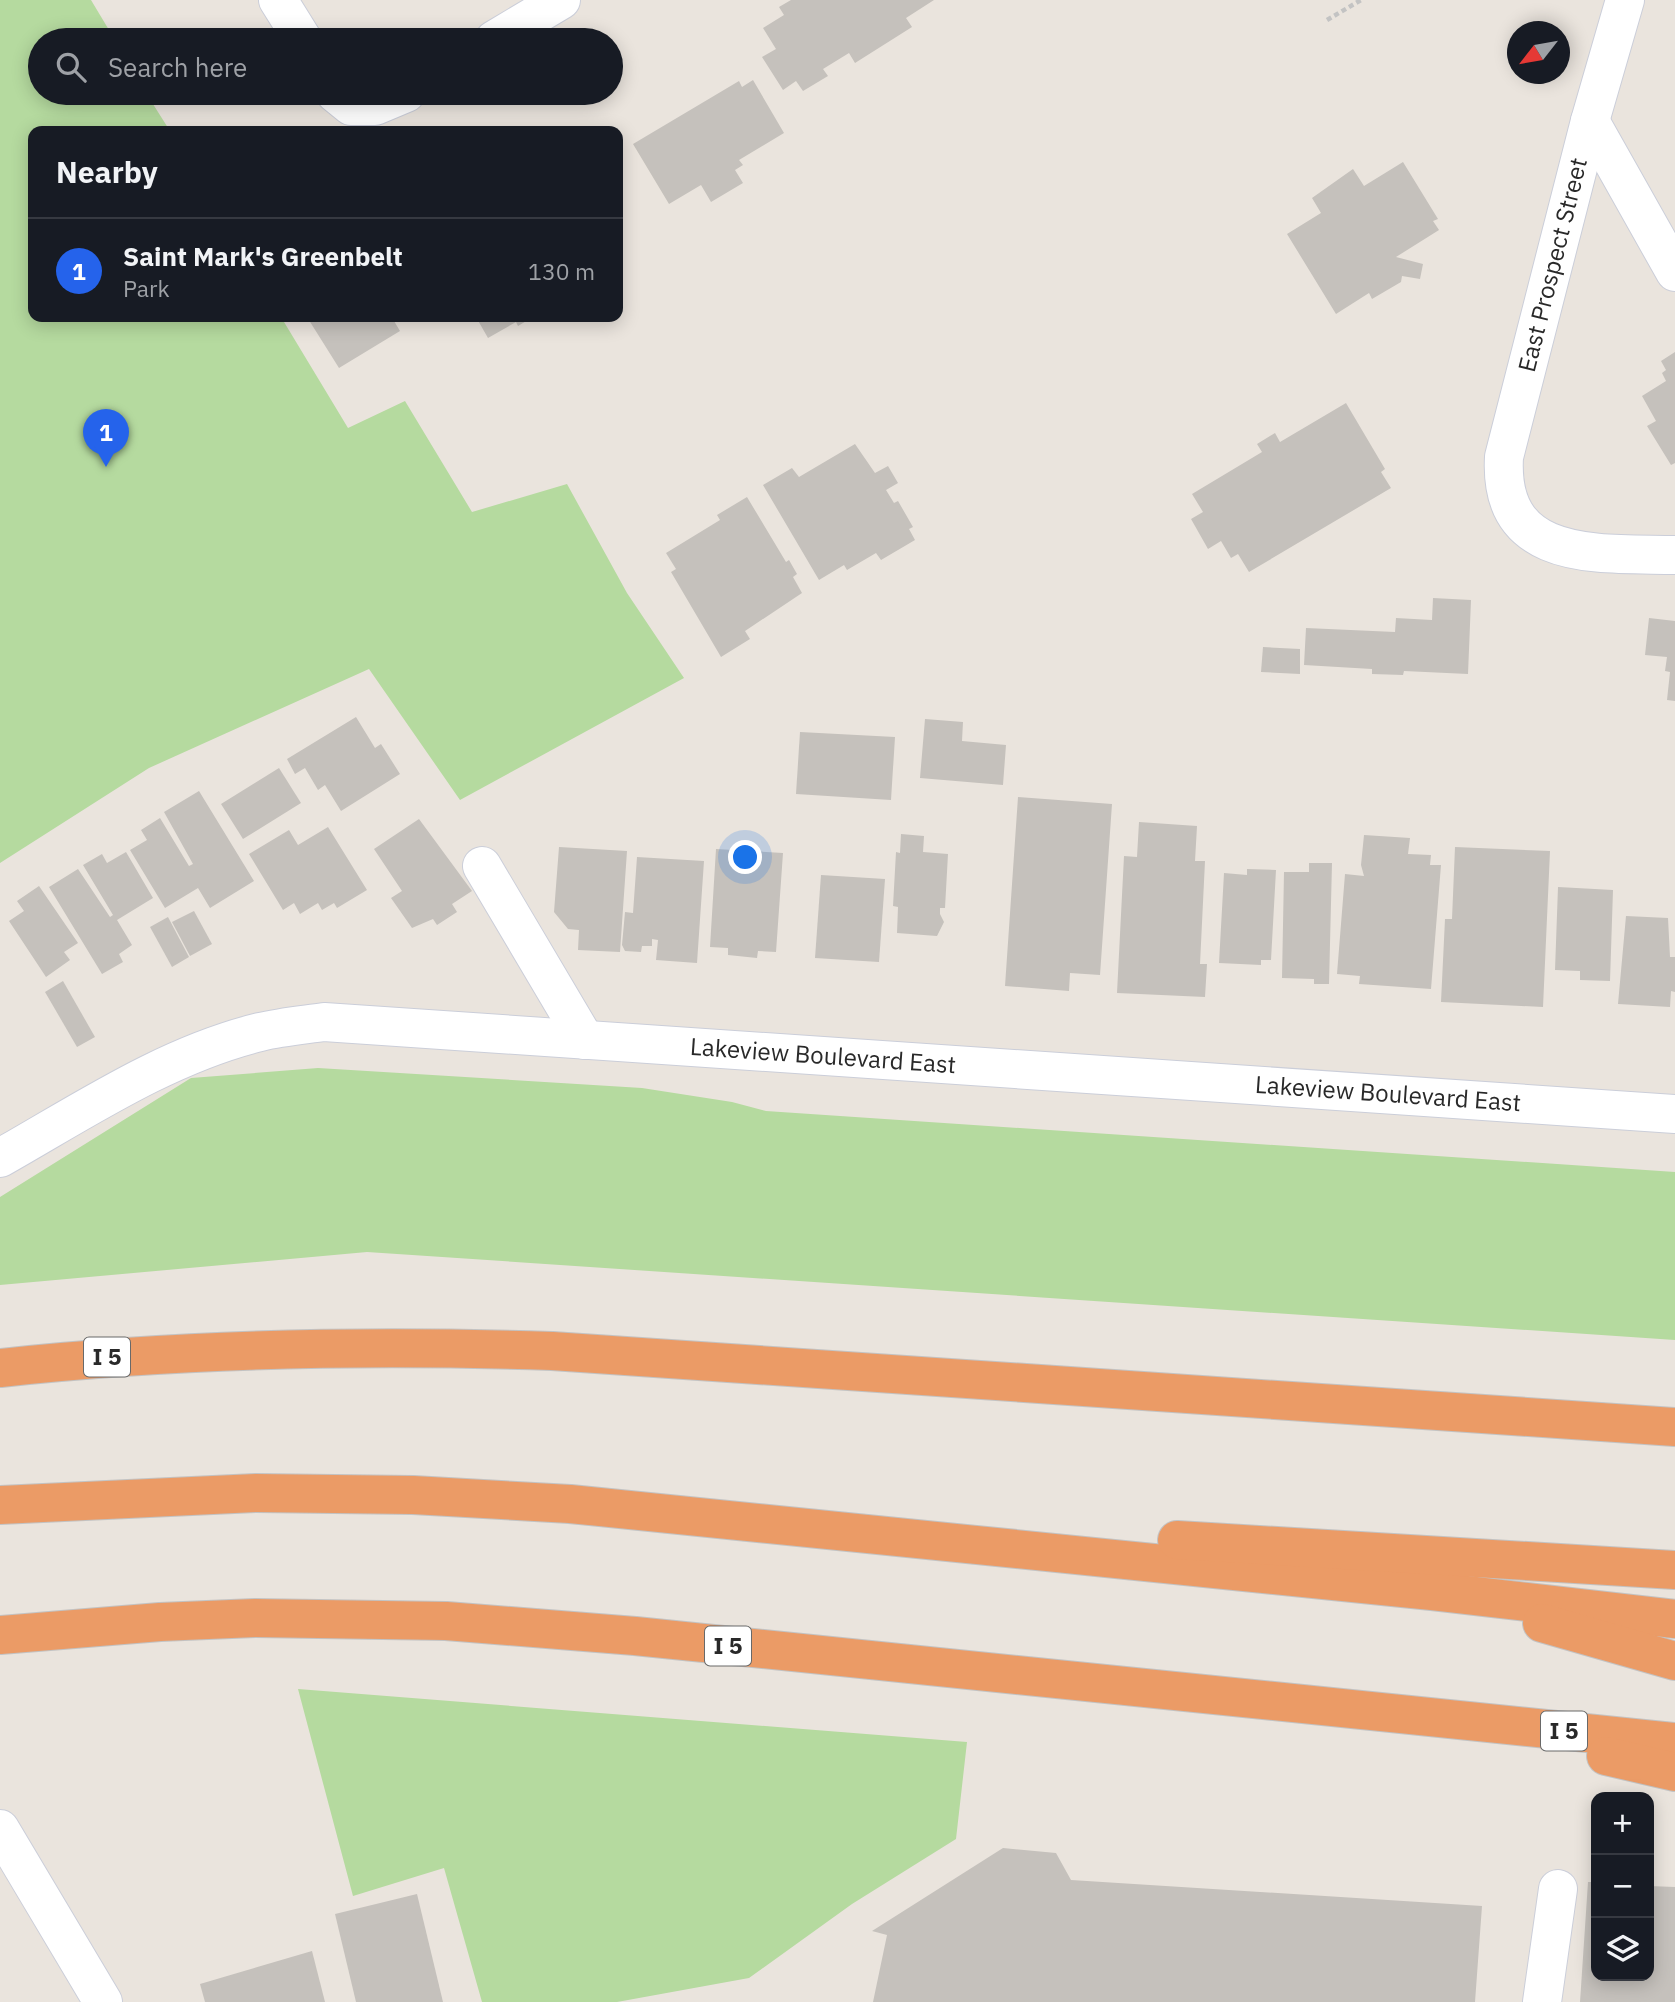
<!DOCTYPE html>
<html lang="en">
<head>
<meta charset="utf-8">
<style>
	:root { --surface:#171b24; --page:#20242c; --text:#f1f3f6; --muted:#9ea1a6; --line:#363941; --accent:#2563eb }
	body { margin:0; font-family:"IBM Plex Sans",sans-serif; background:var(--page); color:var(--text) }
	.controls { position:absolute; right:21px; bottom:21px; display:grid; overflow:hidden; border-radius:14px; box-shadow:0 4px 18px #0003 }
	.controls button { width:63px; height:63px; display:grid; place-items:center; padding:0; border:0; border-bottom:2px solid var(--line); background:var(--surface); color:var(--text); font:35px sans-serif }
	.compass { position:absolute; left:1507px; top:21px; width:63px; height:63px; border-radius:50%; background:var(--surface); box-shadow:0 4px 18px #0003; rotate:239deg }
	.you { position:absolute; left:746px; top:858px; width:24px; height:24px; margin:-18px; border:5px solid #fff; border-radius:50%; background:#1a73e8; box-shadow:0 0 0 10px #1a73e833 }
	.badge { display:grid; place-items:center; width:46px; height:46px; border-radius:50%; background:var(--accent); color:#fff; font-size:23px; font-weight:700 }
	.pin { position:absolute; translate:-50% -58px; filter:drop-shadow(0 2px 4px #0008) }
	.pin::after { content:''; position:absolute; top:37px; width:24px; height:21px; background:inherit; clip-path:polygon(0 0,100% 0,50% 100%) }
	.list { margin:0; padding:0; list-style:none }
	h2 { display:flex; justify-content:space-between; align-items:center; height:91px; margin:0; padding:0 28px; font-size:30px }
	h2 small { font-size:23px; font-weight:400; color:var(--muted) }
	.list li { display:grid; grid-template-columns:46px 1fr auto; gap:21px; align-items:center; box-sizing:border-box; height:105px; padding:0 28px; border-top:2px solid var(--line) }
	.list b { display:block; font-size:26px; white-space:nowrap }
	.list p { margin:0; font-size:23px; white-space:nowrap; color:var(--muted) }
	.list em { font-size:23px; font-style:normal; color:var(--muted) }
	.icon { flex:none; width:38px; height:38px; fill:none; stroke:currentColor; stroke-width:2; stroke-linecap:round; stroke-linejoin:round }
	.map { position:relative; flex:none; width:1675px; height:2002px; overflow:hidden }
	.search { position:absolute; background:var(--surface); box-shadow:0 4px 18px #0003; left:28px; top:28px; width:595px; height:77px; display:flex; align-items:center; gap:18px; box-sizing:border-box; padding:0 24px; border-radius:38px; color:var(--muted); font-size:26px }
	.panel { position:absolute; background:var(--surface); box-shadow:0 4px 18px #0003; left:28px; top:126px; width:595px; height:196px; border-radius:14px }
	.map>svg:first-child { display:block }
	.green { fill:#b5da9f }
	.building { fill:#c5c1bc }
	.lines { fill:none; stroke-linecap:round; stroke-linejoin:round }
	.street-casing { stroke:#cbced9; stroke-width:40 }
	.secondary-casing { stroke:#cbced9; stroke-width:40 }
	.highway-casing { stroke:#c3c3c3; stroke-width:40 }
	.path { stroke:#c3c3c3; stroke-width:4.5; stroke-dasharray:5 3.5; stroke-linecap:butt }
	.street { stroke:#fff; stroke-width:38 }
	.secondary { stroke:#fff; stroke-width:38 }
	.highway { stroke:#eb9b66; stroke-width:38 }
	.labels { text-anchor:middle; stroke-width:5; stroke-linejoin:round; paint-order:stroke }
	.shield { fill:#fff; stroke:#696969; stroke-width:2 }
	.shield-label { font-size:23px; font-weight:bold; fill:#292929 }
	.street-label { font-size:24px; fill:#292929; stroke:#fff }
</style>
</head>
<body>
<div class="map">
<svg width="1675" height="2002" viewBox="0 0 1675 2002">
	<rect width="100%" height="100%" fill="#eae4dd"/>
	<!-- green -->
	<g class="green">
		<path d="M0,0H91L115,40H40V93H146L170,131H33V317H281L348,428L405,401L472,512L567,484L627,593L684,678L460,800L369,669L149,768L0,863Z"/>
		<path d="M318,1068L642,1088L732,1102L766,1111L1675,1172V1340L367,1252L0,1285V1197L191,1078Z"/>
		<path d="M298,1689L967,1742L956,1839L852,1904L749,1978L617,2002H482L444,1868L353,1896Z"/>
	</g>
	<!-- building -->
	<g class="building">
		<path d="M791,0H934L906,18L912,27L855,63L849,53L823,69L828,76L803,91L796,81L783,90L762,57L776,49L763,28L784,15L779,7Z"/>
		<path d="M753,80L784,133L739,160L743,165L735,170L743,183L711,202L701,185L669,204L633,144L739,81L742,87Z"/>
		<path d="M1403,162L1438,219L1433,221L1439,230L1396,257L1423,264L1420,279L1402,276L1401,282L1372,299L1369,293L1336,314L1287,234L1321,213L1312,198L1353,169L1364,186Z"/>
		<path d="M307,317H402L394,321L400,331L339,368Z"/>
		<path d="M476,317H533L518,326L516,322L488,338Z"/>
		<path d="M1675,352V463L1671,465L1647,426L1656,421L1642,396L1666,381L1662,373L1666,370L1661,361Z"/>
		<path d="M1346,403L1385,469L1381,472L1391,488L1249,572L1238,554L1231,558L1221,541L1208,549L1191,519L1203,512L1192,494L1262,452L1257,444L1275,433L1280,442Z"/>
		<path d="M855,444L875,473L888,466L898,483L886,490L894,503L898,501L913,527L909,529L915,540L881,560L876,553L847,570L844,565L819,580L763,485L792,468L799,477Z"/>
		<path d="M747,497L786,562L789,560L797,574L793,577L802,593L745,631L750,639L721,657L671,572L676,569L666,553L720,520L717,515Z"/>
		<path d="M1433,598L1471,600L1468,674L1404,671L1403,675L1372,674V669L1304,665L1306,628L1395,632L1396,618L1432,620Z"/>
		<path d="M1649,618L1675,621V701L1667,700L1670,672L1665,671L1667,657L1645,655Z"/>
		<path d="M1263,647L1300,649V674L1261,672Z"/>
		<path d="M356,717L375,748L381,744L400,774L341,811L325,785L318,790L305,768L295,774L287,759Z"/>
		<path d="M925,719L963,722L962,741L1006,745L1003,785L920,778Z"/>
		<path d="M800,732L895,737L891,800L796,794Z"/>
		<path d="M279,768L301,803L243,839L221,804Z"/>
		<path d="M199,791L254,881L210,908L198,888L165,908L130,850L147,840L141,830L160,818L189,866L193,864L164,812Z"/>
		<path d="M1018,797L1112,804L1100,975L1070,973L1069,991L1005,986Z"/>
		<path d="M419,819L472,891L452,904L457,912L437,925L433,919L412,928L391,898L402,891L374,849Z"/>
		<path d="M1139,822L1197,826L1195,861H1205L1200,964H1207L1205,997L1117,993L1124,856L1137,857Z"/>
		<path d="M328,827L367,890L337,908L334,903L322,910L318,903L300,914L294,903L283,910L249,854L289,830L298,845Z"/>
		<path d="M901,834L924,836L923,852L948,854L945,908H940V914L944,922L937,936L897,933L898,907L893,906L896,852L900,853Z"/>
		<path d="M1364,835L1410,838L1408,854L1431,855L1430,865H1441L1431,989L1359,984L1360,976L1337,974L1345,874L1364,876L1361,865Z"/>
		<path d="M559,847L627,851L620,952L578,950L579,930L568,929L554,912Z"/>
		<path d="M1455,847L1550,851L1543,1007L1441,1002L1445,919H1452Z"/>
		<path d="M716,849L783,853L776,952L758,951L757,958L728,955V948L710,947Z"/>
		<path d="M126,852L153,898L117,920L132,945L119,954L123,962L102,974L49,887L78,869L110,917L113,915L83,865L102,854L107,863Z"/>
		<path d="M637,857L704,861L697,963L656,960L658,940L652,939V946H642L641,952L625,951L622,945L625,912L633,913Z"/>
		<path d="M1309,863H1332L1329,984H1314V979L1282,978L1284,872H1309Z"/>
		<path d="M1247,869L1276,870L1271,960H1261V965L1219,963L1224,873L1247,875Z"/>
		<path d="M821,875L885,879L879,962L815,958Z"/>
		<path d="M39,886L78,943L64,952L70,960L46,977L9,921L24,911L17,901Z"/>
		<path d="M1558,887L1613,890L1610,981L1580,980V971L1555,970Z"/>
		<path d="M194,911L212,944L190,956L172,922Z"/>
		<path d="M1626,916L1668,918L1670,957H1675V992L1671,991L1670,1007L1618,1004Z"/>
		<path d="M168,917L189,957L172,967L150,927Z"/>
		<path d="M63,981L95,1037L77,1047L45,992Z"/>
		<path d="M1003,1848L1056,1853L1071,1880L1482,1906L1475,2002H873L887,1935L872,1931Z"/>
		<path d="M1588,1882H1596V1976H1649V1886L1675,1887V2002H1580Z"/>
		<path d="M417,1894L443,2002H356L335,1914Z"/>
		<path d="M312,1951L325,2002H205L200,1984Z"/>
	</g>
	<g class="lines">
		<defs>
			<g id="street">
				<path d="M278,0L303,40"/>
				<path d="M1625,0L1590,121L1504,457C1498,564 1599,553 1675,555"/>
				<path d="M494,40L561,0"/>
				<path d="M335,93L351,106H375L406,93"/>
				<path d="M1590,121L1675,272"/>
				<path d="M482,866L585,1040"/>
				<path d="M0,1829L103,2002"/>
				<path d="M1542,2002L1558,1889"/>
			</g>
			<path id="secondary" d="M0,1158C83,1111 166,1055 260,1032C281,1027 303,1025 324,1022L1675,1114"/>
			<g id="highway">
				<path d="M0,1368C184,1348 367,1345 552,1351L1675,1427"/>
				<path d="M0,1505L256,1493L413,1495L570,1504L1432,1591L1675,1619"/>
				<path d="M1177,1540L1675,1570"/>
				<path d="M1542,1623L1675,1661"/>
				<path d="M0,1635L160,1622L255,1618L446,1621L635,1636L1675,1742"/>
				<path d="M1606,1756L1675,1772"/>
			</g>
		</defs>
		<!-- street casing -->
		<use href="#street" class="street-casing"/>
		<!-- secondary casing -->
		<use href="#secondary" class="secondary-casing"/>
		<!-- highway casing -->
		<use href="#highway" class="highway-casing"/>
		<!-- path -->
		<path class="path" d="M1327,20L1361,0"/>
		<!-- street -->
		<use href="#street" class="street"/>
		<!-- secondary -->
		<use href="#secondary" class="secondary"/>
		<!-- highway -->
		<use href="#highway" class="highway"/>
	</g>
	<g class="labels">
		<!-- shield labels -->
		<g class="shield">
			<rect x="84" y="1337.5" width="46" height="39" rx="5"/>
			<rect x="705" y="1626.5" width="46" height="39" rx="5"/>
			<rect x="1541" y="1711.5" width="46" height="39" rx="5"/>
		</g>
		<g class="shield-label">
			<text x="107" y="1365">I 5</text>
			<text x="728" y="1654">I 5</text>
			<text x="1564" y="1739">I 5</text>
		</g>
		<!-- street labels -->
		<g class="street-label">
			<text transform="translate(1553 265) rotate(-76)" y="8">East Prospect Street</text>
			<text transform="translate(823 1056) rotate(4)" y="8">Lakeview Boulevard East</text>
			<text transform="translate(1388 1094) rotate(4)" y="8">Lakeview Boulevard East</text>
		</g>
	</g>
</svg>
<div class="controls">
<button>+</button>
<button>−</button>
<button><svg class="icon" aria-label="layers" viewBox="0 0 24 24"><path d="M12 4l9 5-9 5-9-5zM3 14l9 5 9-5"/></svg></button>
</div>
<svg class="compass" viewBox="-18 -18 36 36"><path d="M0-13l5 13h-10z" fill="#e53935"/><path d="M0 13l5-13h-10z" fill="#9ea1a6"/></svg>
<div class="you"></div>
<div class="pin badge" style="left:106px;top:467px">1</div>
<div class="search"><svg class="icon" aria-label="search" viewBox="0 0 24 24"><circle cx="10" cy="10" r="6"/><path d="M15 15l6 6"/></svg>Search here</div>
<section class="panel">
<h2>Nearby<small></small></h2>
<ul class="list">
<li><span class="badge">1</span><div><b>Saint Mark's Greenbelt</b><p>Park</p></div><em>130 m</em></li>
</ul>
</section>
</div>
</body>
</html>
